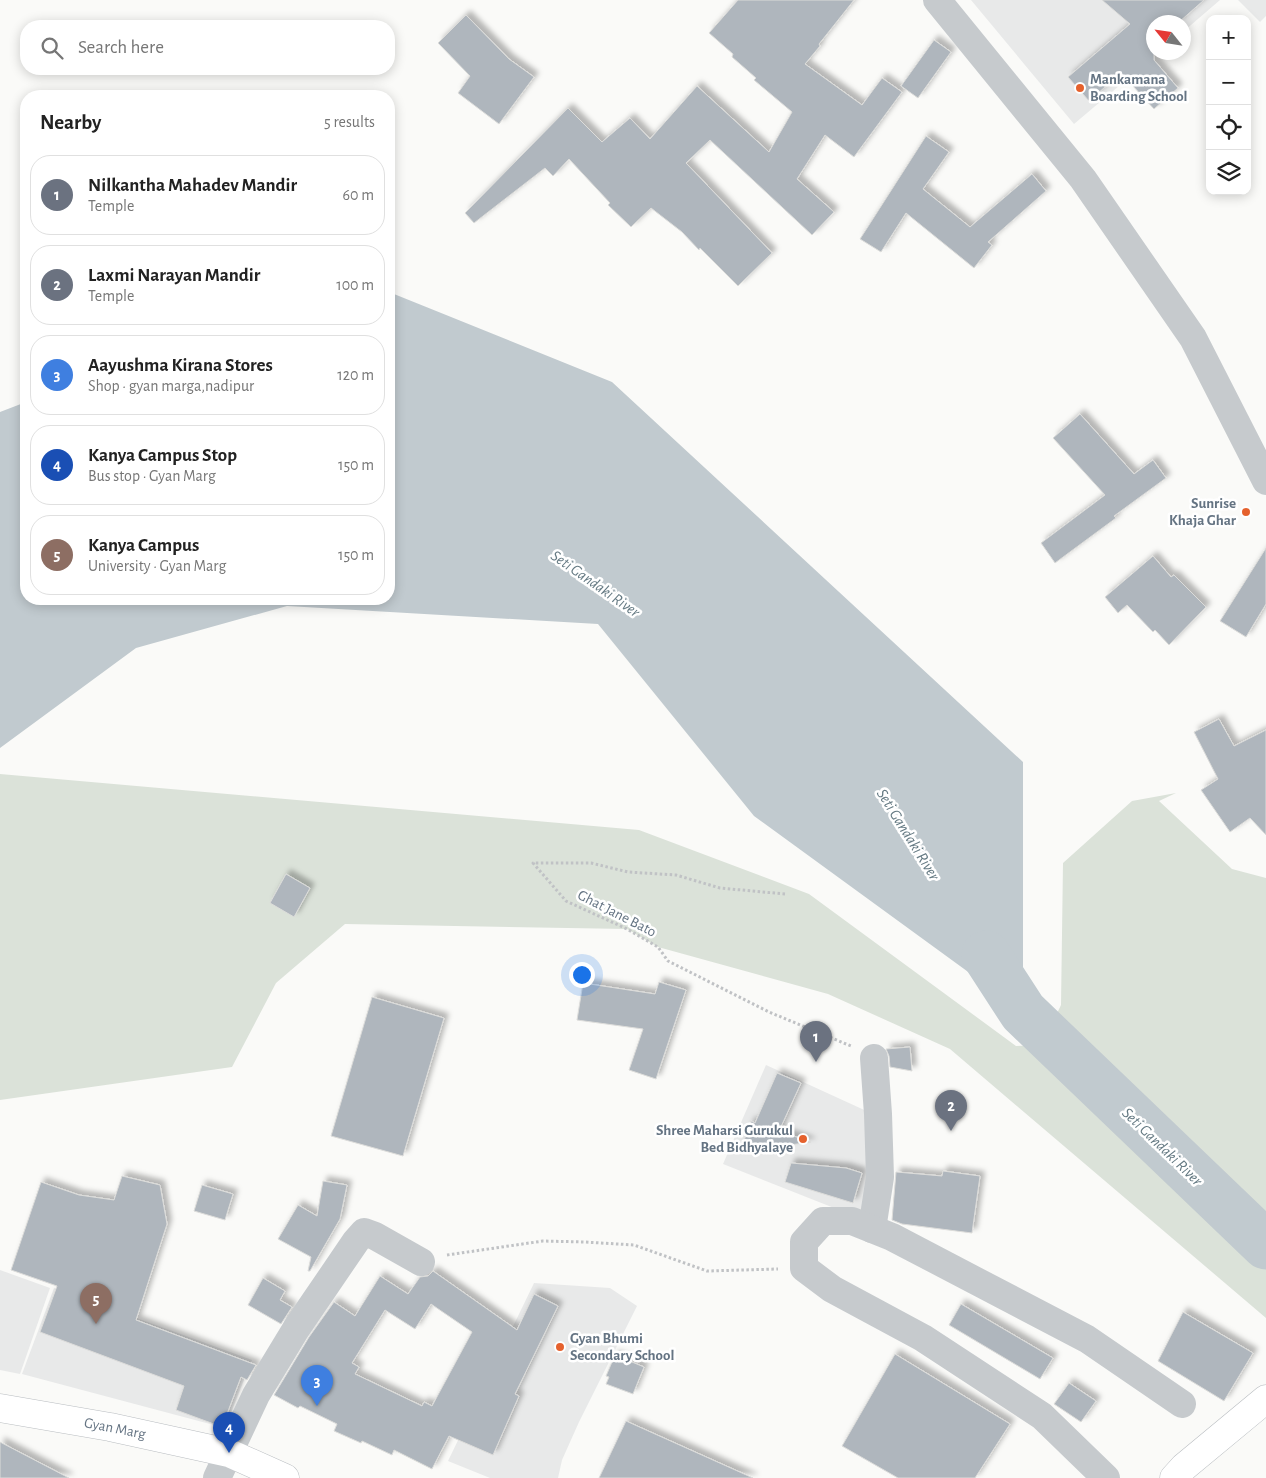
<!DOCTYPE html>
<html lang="en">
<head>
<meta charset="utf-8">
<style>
	:root { --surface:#fff; --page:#f2f2f2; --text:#222; --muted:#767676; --line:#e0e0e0; --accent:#7c3aed }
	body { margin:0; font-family:"Alegreya Sans",sans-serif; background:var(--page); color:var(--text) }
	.controls { position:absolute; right:15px; top:15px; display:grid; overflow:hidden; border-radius:10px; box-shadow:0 2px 12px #0003 }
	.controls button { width:45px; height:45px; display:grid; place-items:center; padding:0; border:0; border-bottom:1px solid var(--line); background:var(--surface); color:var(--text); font:25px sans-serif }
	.compass { position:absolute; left:1146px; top:15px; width:45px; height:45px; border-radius:50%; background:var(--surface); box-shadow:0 2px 12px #0003; rotate:300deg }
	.you { position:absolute; left:581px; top:974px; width:18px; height:18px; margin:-12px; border:4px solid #fff; border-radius:50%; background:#1a73e8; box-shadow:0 0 0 8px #1a73e833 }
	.badge { display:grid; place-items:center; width:32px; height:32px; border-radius:50%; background:var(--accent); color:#fff; font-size:16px; font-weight:700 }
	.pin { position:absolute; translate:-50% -41px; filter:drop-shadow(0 1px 2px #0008) }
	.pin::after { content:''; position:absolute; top:26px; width:18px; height:15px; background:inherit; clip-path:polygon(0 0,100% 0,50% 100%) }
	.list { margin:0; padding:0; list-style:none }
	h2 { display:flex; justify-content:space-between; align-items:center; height:65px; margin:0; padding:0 20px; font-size:21px }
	h2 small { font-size:16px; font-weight:400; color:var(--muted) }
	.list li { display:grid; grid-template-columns:32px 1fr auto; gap:15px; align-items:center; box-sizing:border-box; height:80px; margin:0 10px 10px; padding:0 10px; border:1px solid var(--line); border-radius:20px }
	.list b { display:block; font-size:19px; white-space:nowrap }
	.list p { margin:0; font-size:16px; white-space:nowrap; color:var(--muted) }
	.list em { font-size:16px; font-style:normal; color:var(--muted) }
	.icon { flex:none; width:28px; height:28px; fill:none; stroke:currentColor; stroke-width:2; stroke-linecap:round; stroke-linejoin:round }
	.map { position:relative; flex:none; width:1266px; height:1478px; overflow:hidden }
	.search { position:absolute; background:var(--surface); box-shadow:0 2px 12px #0003; left:20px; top:20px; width:375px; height:55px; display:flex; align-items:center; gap:12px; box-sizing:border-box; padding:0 18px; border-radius:20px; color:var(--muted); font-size:19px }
	.panel { position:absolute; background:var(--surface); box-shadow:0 2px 12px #0003; left:20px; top:90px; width:375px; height:515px; border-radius:20px }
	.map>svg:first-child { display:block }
	.built { fill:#e8e9e9 }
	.green { fill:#dbe2d9 }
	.water { fill:#c1cacf }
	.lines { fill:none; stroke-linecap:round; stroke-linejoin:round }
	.river { stroke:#c1cacf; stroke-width:49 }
	.building { fill:#afb6bd; stroke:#dcdcda; fill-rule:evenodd; filter:url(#shadow) }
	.major-casing { stroke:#b9bdc1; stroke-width:29 }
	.path { stroke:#c0c2c5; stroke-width:3; stroke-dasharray:2.5 2.5; stroke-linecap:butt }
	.minor { stroke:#c6cacd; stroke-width:28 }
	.major { stroke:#fff; stroke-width:28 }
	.poi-dot { fill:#e5612d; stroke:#fff; stroke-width:2 }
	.labels { text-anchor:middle; stroke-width:5; stroke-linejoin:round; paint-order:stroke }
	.poi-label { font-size:15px; font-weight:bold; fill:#657483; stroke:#fff; text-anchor:start }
	.street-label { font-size:15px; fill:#657483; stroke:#fff }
	.water-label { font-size:16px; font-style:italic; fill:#657a83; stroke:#fff }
</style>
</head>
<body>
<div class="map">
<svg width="1266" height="1478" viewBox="0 0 1266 1478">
	<defs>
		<filter id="shadow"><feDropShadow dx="4.5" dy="-4.5" stdDeviation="2.5" flood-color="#0004"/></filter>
	</defs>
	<rect width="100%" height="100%" fill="#fafaf8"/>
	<!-- built -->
	<g class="built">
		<path d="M971,0H1220L1184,31V22H1154V52L1158,53L1074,124Z"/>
		<path d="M1238,0H1266V16L1260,22Z"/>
		<path d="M766,1065L873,1114L867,1221L723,1164Z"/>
		<path d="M0,1270L50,1288L20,1374L0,1370Z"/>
		<path d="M534,1283L610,1288L637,1306L579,1422L562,1460L558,1478H490L448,1461Z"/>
		<path d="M54,1288L252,1360L225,1428L22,1374Z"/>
	</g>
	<!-- green -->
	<path class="green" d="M0,774L639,830L809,894L1016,1046L1042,1045L1061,1005L1063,863L1132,801L1176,793L1159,801L1232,869L1266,878V1318L950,1049L828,994L658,947L627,929L345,924L276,983L232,1067L0,1100Z"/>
	<!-- water -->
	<path class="water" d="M389,292L612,382L1023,762V1012L754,816L598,624L287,606L136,648L0,748V412L26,402V599H389Z"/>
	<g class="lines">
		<!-- river -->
		<path class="river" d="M986,955L1023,1012L1266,1245"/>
	</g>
	<!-- building -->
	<g class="building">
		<path d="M738,0H854L819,44L820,46L805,64L862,105L882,78L902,92L854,157L825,135L797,179L834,212L812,235L710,140L686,163L772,253L738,286L700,248L699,250L682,232L651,208L631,227L608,205L610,203L569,159L553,176L545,168L474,223L465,213L568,108L602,142L630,118L650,139L697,86L769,152L792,112L754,80L756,78L732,57L733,54L709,33Z"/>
		<path d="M1102,0H1204L1179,22H1154V60L1178,88L1154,109L1121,73L1089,101L1068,77L1130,24Z"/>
		<path d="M466,15L509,59L534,77L499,124L458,93L470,76L438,43Z"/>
		<path d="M934,40L951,52L918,98L901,86Z"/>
		<path d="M926,136L949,152L923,189L970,227L1032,174L1046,191L988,242L992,245L974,268L906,213L881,252L860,239Z"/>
		<path d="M1080,414L1134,474L1153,460L1166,478L1114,516L1116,518L1055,563L1041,543L1105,495L1053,438Z"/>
		<path d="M1266,548V604L1246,637L1220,621Z"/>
		<path d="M1153,556L1171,577L1174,575L1206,607L1169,645L1155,630L1153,632L1127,605L1118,613L1105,597Z"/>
		<path d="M1219,719L1234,746L1266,730V835L1250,818L1230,832L1201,790L1218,779L1194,732Z"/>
		<path d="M286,874L310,888L294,917L270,903Z"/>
		<path d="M659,982L686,990L656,1079L629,1070L643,1029L577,1020L583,983L655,994Z"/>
		<path d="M372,997L444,1018L403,1156L331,1136Z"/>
		<path d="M910,1047L912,1071L890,1067L889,1056L886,1049Z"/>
		<path d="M777,1073L801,1083L779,1131L811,1142L740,1152L751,1121L755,1123Z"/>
		<path d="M791,1163L846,1168L862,1173L853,1203L785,1182Z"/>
		<path d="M943,1171L980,1176L972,1233L902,1224L892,1220L896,1172L942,1176Z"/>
		<path d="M122,1176L160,1185L167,1224L136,1320L256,1365L247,1380L241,1377L222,1427L176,1410L184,1386L40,1332L57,1286L11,1270L41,1182L79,1195L114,1200Z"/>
		<path d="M323,1181L347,1185L340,1219L310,1271H308L311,1257L278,1239L298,1205L317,1216Z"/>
		<path d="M202,1185L233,1194L225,1220L194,1211Z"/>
		<path d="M433,1271L517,1330L534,1294L558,1306L515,1394L519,1396L493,1455L449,1436L432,1469L394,1450L392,1455L362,1441L361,1443L334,1431L337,1424L300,1406L298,1408L274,1395L309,1337L334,1302L355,1316L380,1276L408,1294L420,1277L428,1276ZM431,1304L472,1332L432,1406L424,1402L422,1406L355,1374L359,1367L352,1363L385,1310L415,1329Z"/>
		<path d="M263,1278L285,1291L280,1300L292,1307L281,1324L248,1305Z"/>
		<path d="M961,1304L1053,1358L1040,1379L949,1325Z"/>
		<path d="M1183,1312L1253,1353L1224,1401L1158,1361Z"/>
		<path d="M895,1354L1010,1424L975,1478H898L842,1446Z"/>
		<path d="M615,1355L644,1367L633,1394L606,1384L609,1377L606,1376Z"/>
		<path d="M1069,1383L1096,1401L1081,1422L1054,1404Z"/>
		<path d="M626,1421L753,1478H599Z"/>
		<path d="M0,1442L69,1478H0Z"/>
	</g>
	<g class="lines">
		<defs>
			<g id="major">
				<path d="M0,1408L110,1427L229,1453L285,1478"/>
				<path d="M1174,1478L1184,1467L1266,1399"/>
			</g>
		</defs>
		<!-- major casing -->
		<use href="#major" class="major-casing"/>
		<!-- path -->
		<g class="path">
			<path d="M785,894L720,888L676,875L628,872L591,863H533L566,901L627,929L658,947L668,961L769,1012L851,1046"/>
			<path d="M447,1255L543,1241L584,1242L634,1245L707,1271L778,1269"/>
		</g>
		<!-- minor -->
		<g class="minor">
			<path d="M937,0L1083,179L1193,338L1266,481"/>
			<path d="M872,1229L880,1177L878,1114L874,1058"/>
			<path d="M217,1478L256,1395L296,1329L356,1241L364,1232L375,1236L421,1262"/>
			<path d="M1106,1478L1042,1416L923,1338L832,1289L804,1268V1242L823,1221H852L892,1237L1087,1339L1182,1404"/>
		</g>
		<!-- major -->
		<use href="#major" class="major"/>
	</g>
	<!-- markers -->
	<g class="poi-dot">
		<circle cx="1080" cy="88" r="5"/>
		<circle cx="1246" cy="512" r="5"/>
		<circle cx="803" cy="1139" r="5"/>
		<circle cx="560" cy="1347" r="5"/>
	</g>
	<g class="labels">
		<!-- poi labels -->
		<g class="poi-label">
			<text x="1090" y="84">Mankamana<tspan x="1090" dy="17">Boarding School</tspan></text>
			<text x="1236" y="508" text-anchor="end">Sunrise<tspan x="1236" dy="17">Khaja Ghar</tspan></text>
			<text x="793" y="1135" text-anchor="end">Shree Maharsi Gurukul<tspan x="793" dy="17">Bed Bidhyalaye</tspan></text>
			<text x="570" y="1343">Gyan Bhumi<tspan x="570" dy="17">Secondary School</tspan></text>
		</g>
		<!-- street labels -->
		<g class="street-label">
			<text transform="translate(617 913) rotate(27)" y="5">Ghat Jane Bato</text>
			<text transform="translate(115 1428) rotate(11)" y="5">Gyan Marg</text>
		</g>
		<!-- water labels -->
		<g class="water-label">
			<text transform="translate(596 583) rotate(35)" y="6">Seti Gandaki River</text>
			<text transform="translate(909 834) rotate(58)" y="6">Seti Gandaki River</text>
			<text transform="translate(1163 1146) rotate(44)" y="6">Seti Gandaki River</text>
		</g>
	</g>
</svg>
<div class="controls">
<button>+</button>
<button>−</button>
<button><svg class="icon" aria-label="locate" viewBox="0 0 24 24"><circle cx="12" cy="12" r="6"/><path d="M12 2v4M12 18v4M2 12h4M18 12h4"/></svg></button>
<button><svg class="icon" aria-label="layers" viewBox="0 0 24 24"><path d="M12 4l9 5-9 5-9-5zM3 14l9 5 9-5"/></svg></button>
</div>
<svg class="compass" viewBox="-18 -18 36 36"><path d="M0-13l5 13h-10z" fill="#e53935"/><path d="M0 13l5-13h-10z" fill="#767676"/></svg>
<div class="you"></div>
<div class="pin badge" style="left:816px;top:1062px;background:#6b7280">1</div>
<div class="pin badge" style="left:951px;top:1131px;background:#6b7280">2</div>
<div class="pin badge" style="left:317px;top:1406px;background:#3f7fe0">3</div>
<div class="pin badge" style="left:229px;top:1453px;background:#1a4fb4">4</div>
<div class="pin badge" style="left:96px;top:1324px;background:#8d6e63">5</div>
<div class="search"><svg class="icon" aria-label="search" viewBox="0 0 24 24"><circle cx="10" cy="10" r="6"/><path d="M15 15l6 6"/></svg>Search here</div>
<section class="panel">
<h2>Nearby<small>5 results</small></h2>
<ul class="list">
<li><span class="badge" style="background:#6b7280">1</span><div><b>Nilkantha Mahadev Mandir</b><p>Temple</p></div><em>60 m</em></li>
<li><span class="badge" style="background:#6b7280">2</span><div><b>Laxmi Narayan Mandir</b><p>Temple</p></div><em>100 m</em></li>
<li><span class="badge" style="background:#3f7fe0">3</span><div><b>Aayushma Kirana Stores</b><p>Shop · gyan marga,nadipur</p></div><em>120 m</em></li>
<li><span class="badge" style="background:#1a4fb4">4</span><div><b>Kanya Campus Stop</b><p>Bus stop · Gyan Marg</p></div><em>150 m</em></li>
<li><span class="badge" style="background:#8d6e63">5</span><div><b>Kanya Campus</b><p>University · Gyan Marg</p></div><em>150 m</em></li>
</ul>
</section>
</div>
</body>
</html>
